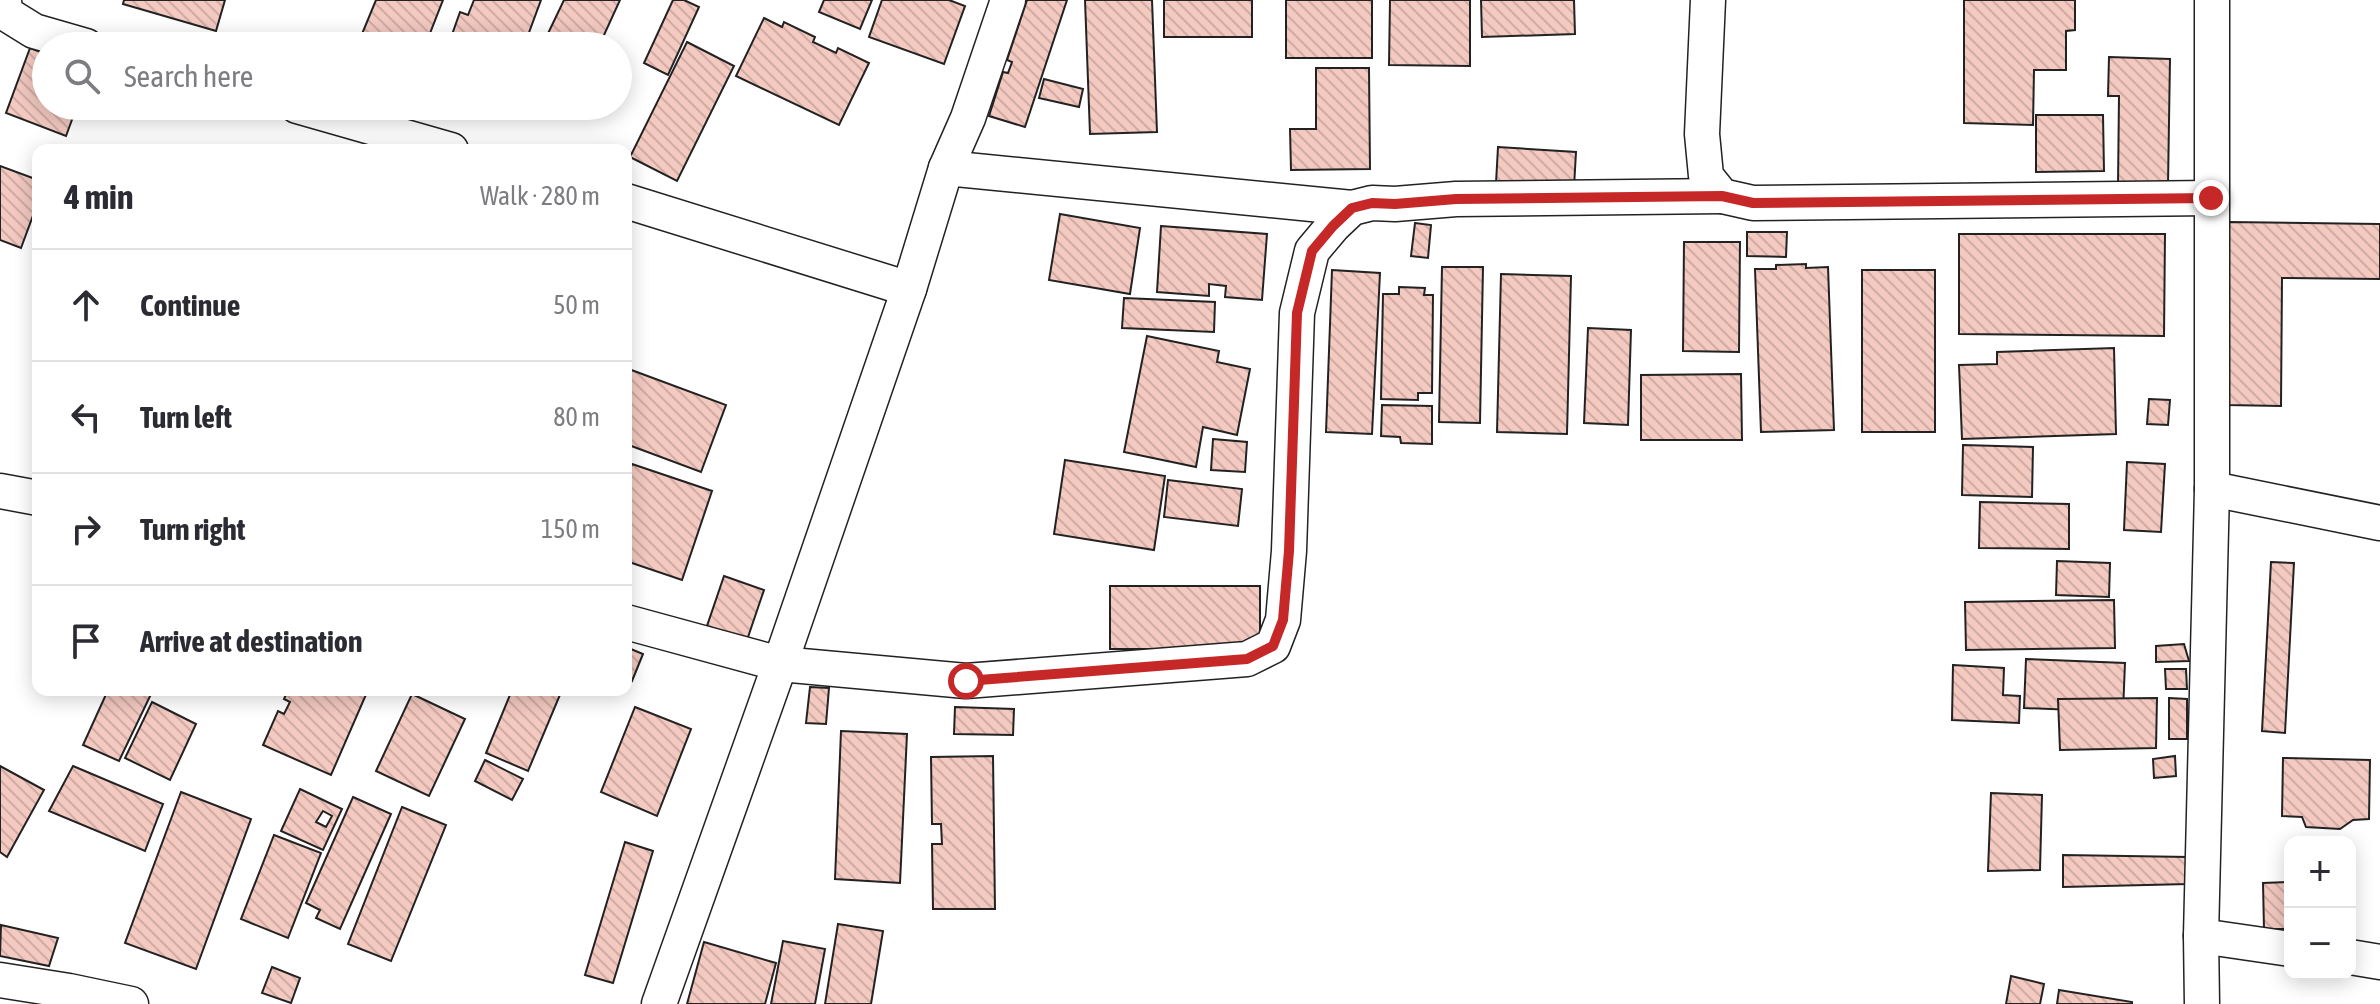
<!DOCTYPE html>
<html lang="en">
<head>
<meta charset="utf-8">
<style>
	:root { --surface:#fff; --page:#f7f7f7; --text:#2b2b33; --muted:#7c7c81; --line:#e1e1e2 }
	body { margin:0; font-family:"Asap Condensed",sans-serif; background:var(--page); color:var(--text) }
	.controls { position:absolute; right:24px; bottom:24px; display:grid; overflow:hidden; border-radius:16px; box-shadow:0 4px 20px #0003 }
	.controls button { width:72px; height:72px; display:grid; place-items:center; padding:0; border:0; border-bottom:2px solid var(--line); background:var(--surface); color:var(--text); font:40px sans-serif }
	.stop { position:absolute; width:24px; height:24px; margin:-18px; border:6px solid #c62828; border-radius:50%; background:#fff }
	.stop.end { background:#c62828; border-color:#fff; box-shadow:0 2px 8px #0008 }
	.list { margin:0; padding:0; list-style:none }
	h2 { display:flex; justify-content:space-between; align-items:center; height:104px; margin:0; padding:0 32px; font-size:34px }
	h2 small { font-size:26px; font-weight:400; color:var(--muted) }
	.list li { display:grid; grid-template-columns:52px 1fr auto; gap:24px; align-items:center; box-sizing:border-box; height:112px; padding:0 32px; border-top:2px solid var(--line) }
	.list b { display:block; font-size:30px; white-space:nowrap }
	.list em { font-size:26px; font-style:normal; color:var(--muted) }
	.icon { flex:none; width:44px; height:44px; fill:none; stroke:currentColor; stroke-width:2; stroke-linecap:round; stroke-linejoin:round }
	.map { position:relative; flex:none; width:2380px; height:1004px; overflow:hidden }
	.search { position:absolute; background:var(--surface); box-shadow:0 4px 20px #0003; left:32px; top:32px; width:600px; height:88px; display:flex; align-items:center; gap:20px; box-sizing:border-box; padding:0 28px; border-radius:44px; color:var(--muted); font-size:30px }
	.panel { position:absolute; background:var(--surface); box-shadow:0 4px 20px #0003; left:32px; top:144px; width:600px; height:552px; border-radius:16px }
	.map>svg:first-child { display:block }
	.building { fill:url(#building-back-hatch); stroke:#222; stroke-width:2; fill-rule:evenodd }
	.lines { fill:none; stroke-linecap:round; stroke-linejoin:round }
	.minor-casing { stroke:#222; stroke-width:37 }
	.minor { stroke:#fff; stroke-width:34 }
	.route { stroke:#c62828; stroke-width:10 }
</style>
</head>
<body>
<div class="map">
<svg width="2380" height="1004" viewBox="0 0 2380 1004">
	<defs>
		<pattern id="building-back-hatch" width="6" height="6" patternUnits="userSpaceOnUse" patternTransform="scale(2)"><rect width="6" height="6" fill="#f3c9c0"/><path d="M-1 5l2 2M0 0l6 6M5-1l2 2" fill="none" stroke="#d0aca5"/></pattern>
	</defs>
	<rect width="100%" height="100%" fill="#fff"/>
	<!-- building -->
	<g class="building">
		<path d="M124,0H225L216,31L123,4Z"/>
		<path d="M376,0H443L425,46H357Z"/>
		<path d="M474,0H541L524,46H448L460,12L468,15Z"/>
		<path d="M564,0H620L599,46H542Z"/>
		<path d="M673,0H684L699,7L668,75L644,63Z"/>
		<path d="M824,0H872L860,29L819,12Z"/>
		<path d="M882,0H949L965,6L944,64L869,37Z"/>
		<path d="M1027,0H1067L1025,127L989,116L1003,72L1008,73L1012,62L1007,60Z"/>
		<path d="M1085,0H1152L1157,132L1090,134Z"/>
		<rect x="1164" y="0" width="88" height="37"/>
		<rect x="1286" y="0" width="86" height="58"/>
		<path d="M1390,0H1470V66L1389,65Z"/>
		<path d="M1481,0H1574L1575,34L1482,37Z"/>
		<path d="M1964,0H2075V30L2066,31V70H2034L2033,125L1964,123Z"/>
		<path d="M764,18L782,27L784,22L815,37L813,42L836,53L838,48L869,63L839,125L736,76Z"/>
		<path d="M687,42L734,66L677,181L630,157Z"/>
		<path d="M30,48L46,54V106H77L66,136L6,113Z"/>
		<path d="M2109,57L2170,59L2168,185H2118L2119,96H2108Z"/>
		<path d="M1316,68H1369L1370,169L1291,170L1290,129H1316Z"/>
		<path d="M1044,79L1083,89L1079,107L1039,98Z"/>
		<path d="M2036,115H2103L2104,171L2036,172Z"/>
		<path d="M1498,147L1576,152L1574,187L1496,183Z"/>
		<path d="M0,166L38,180V202L21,248L0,240Z"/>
		<path d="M1060,214L1140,228L1130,294L1049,280Z"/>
		<path d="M2229,222L2380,224V279L2282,278L2281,406L2227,405Z"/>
		<path d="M1415,223L1431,225L1428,258L1411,256Z"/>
		<path d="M1161,226L1267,234L1262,300L1225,297L1226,286L1209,284V296L1157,292Z"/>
		<path d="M1747,232H1787L1786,257L1747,256Z"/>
		<path d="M1959,234H2165L2164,336L1959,334Z"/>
		<path d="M1684,242H1740L1739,352L1683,351Z"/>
		<path d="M1806,264V268L1828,267L1834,430L1761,432L1755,269H1776V265Z"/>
		<path d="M1442,267H1483L1480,423L1439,422Z"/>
		<path d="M1332,270L1380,273L1372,434L1326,432Z"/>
		<rect x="1862" y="270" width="73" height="162"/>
		<path d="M1501,274L1571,276L1567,434L1497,432Z"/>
		<path d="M1399,287L1425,288L1424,295H1433L1432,393H1418V400L1381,399L1383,294H1399Z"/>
		<path d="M1124,298L1215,302L1214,332L1122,328Z"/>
		<path d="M1588,328L1631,330L1628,425L1584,423Z"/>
		<path d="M1147,336L1219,351L1217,362L1250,369L1237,435L1203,427L1196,467L1124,452Z"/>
		<path d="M2114,348L2116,434L1962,439L1959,365L1997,364V352Z"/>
		<path d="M626,368L726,405L701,472L626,444Z"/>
		<path d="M1741,374L1742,440H1641V375Z"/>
		<path d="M2149,399L2170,400L2168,425L2147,424Z"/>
		<path d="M1382,405L1432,406V444L1401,443L1400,437L1381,436Z"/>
		<path d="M1213,439L1247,442L1245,472L1211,470Z"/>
		<path d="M1963,445L2033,447L2032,497L1962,495Z"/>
		<path d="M1065,460L1165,476L1154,550L1054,534Z"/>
		<path d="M2127,462L2165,464L2161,532L2124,530Z"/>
		<path d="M632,464L712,491L682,580L626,561V481Z"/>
		<path d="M1168,480L1242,489L1238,526L1164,517Z"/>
		<path d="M1980,502L2069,504V549L1979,548Z"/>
		<path d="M2057,561L2110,563L2109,597L2056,595Z"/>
		<path d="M2271,562L2294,563L2285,733L2262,731Z"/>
		<path d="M724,576L764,590L747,640L707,626Z"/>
		<rect x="1110" y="586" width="150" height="63"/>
		<path d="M2114,600L2115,648L1966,650L1965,602Z"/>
		<path d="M2184,644L2189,661L2156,662V646Z"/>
		<path d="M626,647L643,654L632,681L626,678Z"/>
		<path d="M2026,659L2125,663L2123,712L2024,708Z"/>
		<path d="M1953,665L2004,668L2003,695L2020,696L2019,723L1952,720Z"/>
		<path d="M2165,669H2186L2187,689H2166Z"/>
		<path d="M810,687L829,688L826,724L806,723Z"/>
		<path d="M108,690H153L119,761L83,745Z"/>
		<path d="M288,690H368L331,775L263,745L278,711L284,714L290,702L284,699Z"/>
		<path d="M512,690H562L528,771L486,753Z"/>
		<path d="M412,694L465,719L429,796L376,771Z"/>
		<path d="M2157,698L2156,748L2060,750L2058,699Z"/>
		<path d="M2169,698L2187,699V739H2169Z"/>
		<path d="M152,702L196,724L170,780L125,758Z"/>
		<path d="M635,707L691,729L657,816L601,792Z"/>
		<path d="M955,707L1014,709L1013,735L954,734Z"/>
		<path d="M841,731L907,734L900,883L835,879Z"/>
		<path d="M993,756L995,909H933L932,844H942L941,824H932L931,757Z"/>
		<path d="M2175,756L2176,776L2154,778L2153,759Z"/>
		<path d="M2283,758L2370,760L2369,819L2353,820L2340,829L2306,827L2302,817L2282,816Z"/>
		<path d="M485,760L523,779L512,800L475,781Z"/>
		<path d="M0,766L44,790L7,857L0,852Z"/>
		<path d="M73,766L163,804L145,851L49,811Z"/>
		<path d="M300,789L342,809L323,850L281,831ZM323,811L332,816L326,827L316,822Z"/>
		<path d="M181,792L251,819L196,969L125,943Z"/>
		<path d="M1991,793L2042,795L2040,870L1988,871Z"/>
		<path d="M353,797L391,814L340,929L316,918L320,910L306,903Z"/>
		<path d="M402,807L446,825L391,961L348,944Z"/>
		<path d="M274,835L321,853L288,938L241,919Z"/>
		<path d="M625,842L653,851L613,983L585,975Z"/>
		<path d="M2063,855L2189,857L2188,884L2063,887Z"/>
		<path d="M2290,882V929H2264L2263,883Z"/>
		<path d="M838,924L883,931L871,1004H825Z"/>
		<path d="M1,925L58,938L49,966L0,956Z"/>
		<path d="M783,941L825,949L815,1004H771Z"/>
		<path d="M704,942L776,963L765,1004H687Z"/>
		<path d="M272,967L300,978L291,1003L262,993Z"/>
		<path d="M2011,976L2044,984L2040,1004H2006Z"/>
		<path d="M2059,990L2132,1002V1004H2057Z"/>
	</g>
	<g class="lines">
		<defs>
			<g id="minor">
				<path d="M4,0L5,13L34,31L86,46"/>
				<path d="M1708,0L1702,134L1706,176L1722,196L1753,203L2211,198"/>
				<path d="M297,106L451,150"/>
				<path d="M946,168L1352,208"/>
				<path d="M626,201L909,289"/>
				<path d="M2212,489L2380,523"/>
				<path d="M0,491L38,498"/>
				<path d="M626,622L780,664L966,681L1247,659L1273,646L1283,620L1289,551L1297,313L1312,251L1333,226L1352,208L1372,203L1395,204L1456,199L1722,196"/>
				<path d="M2201,936L2290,949"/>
				<path d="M2350,957L2380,962"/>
				<path d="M0,980L69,991L131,1004"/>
				<path d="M659,1004L780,664L909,289L946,168L968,118L1008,0"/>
				<path d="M2202,1004L2201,936L2212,489V0"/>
			</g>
		</defs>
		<!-- minor casing -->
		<use href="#minor" class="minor-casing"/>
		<!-- minor -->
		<use href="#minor" class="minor"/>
	</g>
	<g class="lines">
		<!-- route -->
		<path class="route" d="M966,681L1247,659L1273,646L1283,620L1289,551L1297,313L1312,251L1333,226L1352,208L1372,203L1395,204L1456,199L1722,196L1753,203L2211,198"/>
	</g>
</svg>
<div class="controls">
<button>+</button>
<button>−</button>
</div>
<div class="stop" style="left:966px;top:681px"></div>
<div class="stop end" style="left:2211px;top:198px"></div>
<div class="search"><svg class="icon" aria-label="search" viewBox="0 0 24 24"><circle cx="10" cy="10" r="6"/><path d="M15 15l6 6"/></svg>Search here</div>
<section class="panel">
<h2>4 min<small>Walk · 280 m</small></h2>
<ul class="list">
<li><svg class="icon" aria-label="ahead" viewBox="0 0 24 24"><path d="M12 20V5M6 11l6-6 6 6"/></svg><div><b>Continue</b></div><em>50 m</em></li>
<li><svg class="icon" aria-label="left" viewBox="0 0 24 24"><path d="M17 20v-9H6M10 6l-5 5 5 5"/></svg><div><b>Turn left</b></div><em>80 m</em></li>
<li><svg class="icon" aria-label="right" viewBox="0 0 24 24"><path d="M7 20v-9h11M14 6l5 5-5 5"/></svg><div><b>Turn right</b></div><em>150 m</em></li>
<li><svg class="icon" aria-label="arrive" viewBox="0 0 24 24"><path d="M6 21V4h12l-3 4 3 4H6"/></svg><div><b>Arrive at destination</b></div></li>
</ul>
</section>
</div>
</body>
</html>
